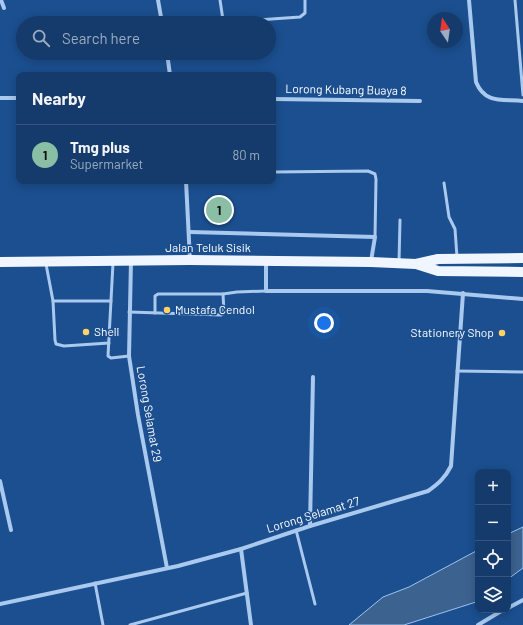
<!DOCTYPE html>
<html lang="en">
<head>
<meta charset="utf-8">
<style>
	:root { --surface:#143b6b; --page:#214673; --text:#f1f3f6; --muted:#9dadc1; --line:#33557e; --accent:#8abfa5 }
	body { margin:0; font-family:Barlow,sans-serif; background:var(--page); color:var(--text) }
	.controls { position:absolute; right:12px; bottom:12px; display:grid; overflow:hidden; border-radius:8px; box-shadow:0 2px 10px #0003 }
	.controls button { width:36px; height:36px; display:grid; place-items:center; padding:0; border:0; border-bottom:1px solid var(--line); background:var(--surface); color:var(--text); font:20px sans-serif }
	.compass { position:absolute; left:427px; top:12px; width:36px; height:36px; border-radius:50%; background:var(--surface); box-shadow:0 2px 10px #0003; rotate:347deg }
	.you { position:absolute; left:324px; top:323px; width:14px; height:14px; margin:-10px; border:3px solid #fff; border-radius:50%; background:#1a73e8; box-shadow:0 0 0 6px #1a73e833 }
	.badge { display:grid; place-items:center; width:26px; height:26px; border-radius:50%; background:var(--accent); color:#111; font-size:13px; font-weight:700 }
	.pin { position:absolute; translate:-50% -50%; border:2px solid #fff; box-shadow:0 1px 4px #0006 }
	.list { margin:0; padding:0; list-style:none }
	h2 { display:flex; justify-content:space-between; align-items:center; height:52px; margin:0; padding:0 16px; font-size:17px }
	h2 small { font-size:13px; font-weight:400; color:var(--muted) }
	.list li { display:grid; grid-template-columns:26px 1fr auto; gap:12px; align-items:center; box-sizing:border-box; height:60px; padding:0 16px; border-top:1px solid var(--line) }
	.list b { display:block; font-size:15px; white-space:nowrap }
	.list p { margin:0; font-size:13px; white-space:nowrap; color:var(--muted) }
	.list em { font-size:13px; font-style:normal; color:var(--muted) }
	.icon { flex:none; width:22px; height:22px; fill:none; stroke:currentColor; stroke-width:2; stroke-linecap:round; stroke-linejoin:round }
	.map { position:relative; flex:none; width:523px; height:625px; overflow:hidden }
	.search { position:absolute; background:var(--surface); box-shadow:0 2px 10px #0003; left:16px; top:16px; width:260px; height:44px; display:flex; align-items:center; gap:10px; box-sizing:border-box; padding:0 14px; border-radius:22px; color:var(--muted); font-size:15px }
	.panel { position:absolute; background:var(--surface); box-shadow:0 2px 10px #0003; left:16px; top:72px; width:260px; height:112px; border-radius:8px }
	.map>svg:first-child { display:block }
	.water { fill:#3c6290; stroke:#9cc4f0 }
	.lines { fill:none; stroke-linecap:round; stroke-linejoin:round }
	.service { stroke:#a9c9ee; stroke-width:3 }
	.minor { stroke:#a9c9ee; stroke-width:4 }
	.primary { stroke:#f0f6ff; stroke-width:10 }
	.poi-dot { fill:#ffd166; stroke:#1b4f8f; stroke-width:1.5 }
	.labels { text-anchor:middle; stroke-width:3; stroke-linejoin:round; paint-order:stroke }
	.street-label { font-size:12px; fill:#fff; stroke:#1b4f8f }
	.poi-label { font-size:12px; fill:#fff; stroke:#1b4f8f; text-anchor:start }
</style>
</head>
<body>
<div class="map">
<svg width="523" height="625" viewBox="0 0 523 625">
	<rect width="100%" height="100%" fill="#1b4f8f"/>
	<!-- water -->
	<g class="water">
		<path d="M523,527V568L508,579V534Z"/>
		<path d="M478,550V601L476,602L404,625H349L383,597L409,587Z"/>
	</g>
	<g class="lines">
		<!-- service -->
		<g class="service">
			<path d="M220,0L223,20L227,22L300,17L305,13V0"/>
			<path d="M515,0L523,95"/>
			<path d="M273,172L368,171L375,174L376,179L375,237"/>
			<path d="M444,183L449,217L455,229L457,257"/>
			<path d="M399,262L400,220"/>
			<path d="M113,263L108,356L111,358L129,356"/>
			<path d="M46,264L53,301L55,340L56,344L64,346L109,343"/>
			<path d="M53,301H111"/>
			<path d="M129,312L221,315L224,313L223,294"/>
			<path d="M155,313V296L158,294H223L237,292L266,291"/>
			<path d="M457,371L523,372"/>
			<path d="M296,530L315,604"/>
			<path d="M95,583L103,625"/>
			<path d="M130,625L247,593"/>
		</g>
		<!-- minor -->
		<g class="minor">
			<path d="M1,0L4,8"/>
			<path d="M158,0L162,23"/>
			<path d="M469,0L476,82C485,104 502,99 523,101"/>
			<path d="M167,53L170,75"/>
			<path d="M0,98H19"/>
			<path d="M273,99L420,101"/>
			<path d="M186,181L190,260"/>
			<path d="M190,232L375,237L371,261"/>
			<path d="M131,261L129,356L138,415L167,568"/>
			<path d="M266,262V291H427L523,299"/>
			<path d="M0,481L11,530"/>
			<path d="M310,526L313,377"/>
			<path d="M241,549L251,625"/>
			<path d="M0,604L178,566L241,549L310,526L428,491C438,484 445,478 451,466L463,293"/>
			<path d="M508,608L523,600"/>
			<path d="M478,625L503,610"/>
		</g>
		<!-- primary -->
		<g class="primary">
			<path d="M0,262L190,260L371,262L416,264L438,271L523,272"/>
			<path d="M416,264L438,259L523,258"/>
		</g>
	</g>
	<!-- markers -->
	<g class="poi-dot">
		<circle cx="167" cy="310" r="4"/>
		<circle cx="86" cy="332" r="4"/>
		<circle cx="502" cy="333" r="4"/>
	</g>
	<g class="labels">
		<!-- street labels -->
		<g class="street-label">
			<text transform="translate(346 90) rotate(1)" y="4">Lorong Kubang Buaya 8</text>
			<text x="208" y="252">Jalan Teluk Sisik</text>
			<text transform="translate(149 414) rotate(80)" y="4">Lorong Selamat 29</text>
			<text transform="translate(313 515) rotate(-17)" y="4">Lorong Selamat 27</text>
		</g>
		<!-- poi labels -->
		<g class="poi-label">
			<text x="175" y="314">Mustafa Cendol</text>
			<text x="94" y="336">Shell</text>
			<text x="494" y="337" text-anchor="end">Stationery Shop</text>
		</g>
	</g>
</svg>
<div class="controls">
<button>+</button>
<button>−</button>
<button><svg class="icon" aria-label="locate" viewBox="0 0 24 24"><circle cx="12" cy="12" r="6"/><path d="M12 2v4M12 18v4M2 12h4M18 12h4"/></svg></button>
<button><svg class="icon" aria-label="layers" viewBox="0 0 24 24"><path d="M12 4l9 5-9 5-9-5zM3 14l9 5 9-5"/></svg></button>
</div>
<svg class="compass" viewBox="-18 -18 36 36"><path d="M0-13l5 13h-10z" fill="#e53935"/><path d="M0 13l5-13h-10z" fill="#9dadc1"/></svg>
<div class="you"></div>
<div class="pin badge" style="left:219px;top:210px">1</div>
<div class="search"><svg class="icon" aria-label="search" viewBox="0 0 24 24"><circle cx="10" cy="10" r="6"/><path d="M15 15l6 6"/></svg>Search here</div>
<section class="panel">
<h2>Nearby<small></small></h2>
<ul class="list">
<li><span class="badge">1</span><div><b>Tmg plus</b><p>Supermarket</p></div><em>80 m</em></li>
</ul>
</section>
</div>
</body>
</html>
